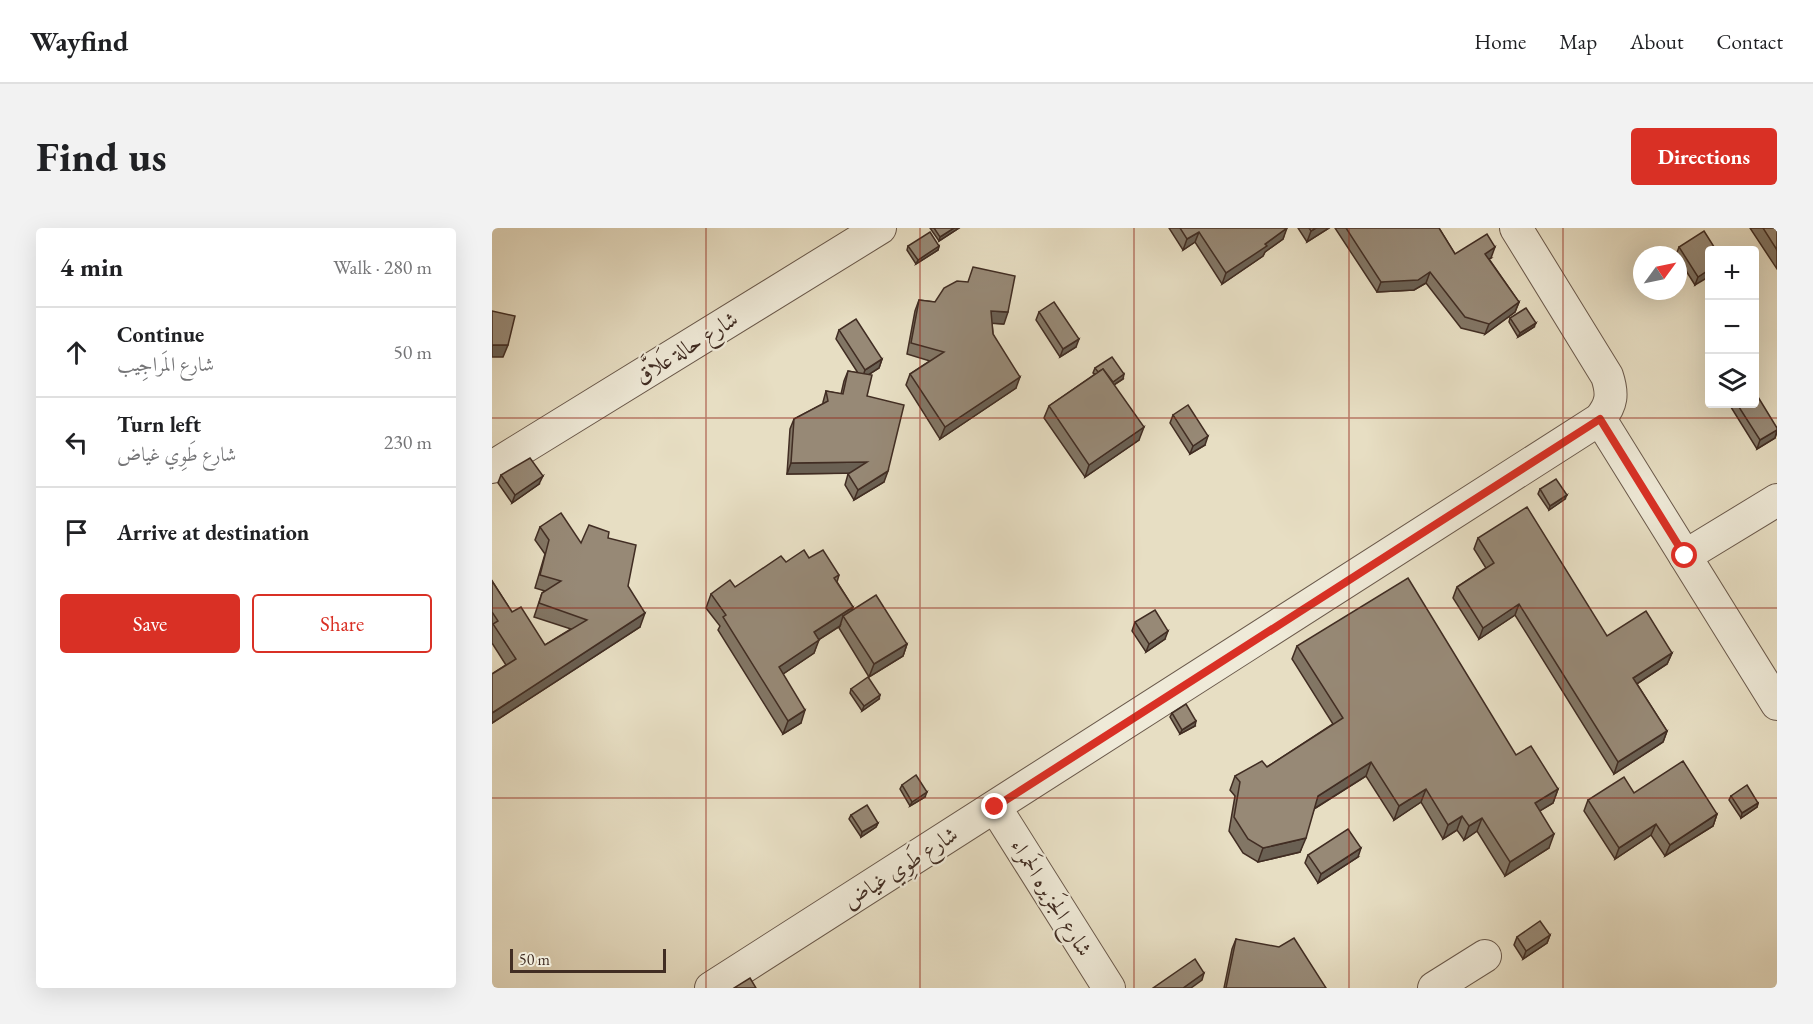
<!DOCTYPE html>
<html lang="en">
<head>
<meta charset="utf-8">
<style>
	:root { --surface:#fff; --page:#f2f2f2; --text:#202124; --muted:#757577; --line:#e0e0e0; --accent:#d93025 }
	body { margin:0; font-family:"EB Garamond",Amiri,serif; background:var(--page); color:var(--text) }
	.controls { position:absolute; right:18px; top:18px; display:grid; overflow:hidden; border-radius:6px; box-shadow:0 6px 24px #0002 }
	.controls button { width:54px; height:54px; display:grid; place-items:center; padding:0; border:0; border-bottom:2px solid var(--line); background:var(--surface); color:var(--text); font:30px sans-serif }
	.compass { position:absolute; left:1141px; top:18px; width:54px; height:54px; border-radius:50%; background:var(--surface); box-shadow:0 6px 24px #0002; rotate:57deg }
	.scale { position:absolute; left:18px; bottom:15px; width:156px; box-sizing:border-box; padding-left:6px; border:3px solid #412d23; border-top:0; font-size:16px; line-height:21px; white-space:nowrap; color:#412d23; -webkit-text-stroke:4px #efead8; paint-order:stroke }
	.stop { position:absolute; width:18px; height:18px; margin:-14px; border:4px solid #d93025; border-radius:50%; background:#fff }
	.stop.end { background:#d93025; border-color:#fff; box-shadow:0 2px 6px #0008 }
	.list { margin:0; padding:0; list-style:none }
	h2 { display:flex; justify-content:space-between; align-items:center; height:78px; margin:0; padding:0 24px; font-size:26px }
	h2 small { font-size:20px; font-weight:400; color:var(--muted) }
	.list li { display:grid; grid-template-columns:39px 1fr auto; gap:18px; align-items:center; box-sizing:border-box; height:90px; padding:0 24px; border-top:2px solid var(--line) }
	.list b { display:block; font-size:22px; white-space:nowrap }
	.list p { margin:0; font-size:20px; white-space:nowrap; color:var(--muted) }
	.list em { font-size:20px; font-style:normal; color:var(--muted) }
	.actions { display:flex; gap:12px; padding:18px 24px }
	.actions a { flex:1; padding:14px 0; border:2px solid var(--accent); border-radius:6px; text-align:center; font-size:21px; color:var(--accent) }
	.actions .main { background:var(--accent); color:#fff }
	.icon { flex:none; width:33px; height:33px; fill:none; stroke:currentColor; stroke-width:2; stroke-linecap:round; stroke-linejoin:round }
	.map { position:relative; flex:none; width:1285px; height:760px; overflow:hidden; border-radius:6px }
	header { display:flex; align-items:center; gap:36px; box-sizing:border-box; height:84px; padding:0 30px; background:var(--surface); border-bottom:2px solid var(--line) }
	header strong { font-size:28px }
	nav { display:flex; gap:33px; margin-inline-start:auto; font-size:21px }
	.intro { display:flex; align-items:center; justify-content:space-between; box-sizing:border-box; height:144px; padding:0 36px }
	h1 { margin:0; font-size:42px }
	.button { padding:15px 27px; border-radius:6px; background:var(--accent); color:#fff; font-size:21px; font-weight:700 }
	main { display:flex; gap:36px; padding:0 36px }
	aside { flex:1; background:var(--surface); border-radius:6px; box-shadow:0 6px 24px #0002 }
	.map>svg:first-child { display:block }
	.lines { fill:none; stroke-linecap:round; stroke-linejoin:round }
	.minor-casing { stroke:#6a594b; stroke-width:34 }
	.minor { stroke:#efead8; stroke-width:32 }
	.wall { fill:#827665; stroke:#412d23; stroke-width:1.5 }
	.shaded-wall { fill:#6a6053; stroke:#412d23; stroke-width:1.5 }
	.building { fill:#978976; stroke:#412d23; stroke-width:1.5 }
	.route { stroke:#d93025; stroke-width:8 }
	.grid { fill:none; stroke:#8f2418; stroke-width:1.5; stroke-opacity:0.55 }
	.labels { text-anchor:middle; stroke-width:4.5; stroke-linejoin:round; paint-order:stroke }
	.street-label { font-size:22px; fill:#412d23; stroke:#efead8 }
</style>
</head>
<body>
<header>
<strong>Wayfind</strong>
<nav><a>Home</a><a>Map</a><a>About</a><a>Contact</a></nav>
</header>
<div class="intro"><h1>Find us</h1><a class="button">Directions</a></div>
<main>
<aside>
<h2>4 min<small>Walk · 280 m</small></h2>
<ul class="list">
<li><svg class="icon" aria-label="ahead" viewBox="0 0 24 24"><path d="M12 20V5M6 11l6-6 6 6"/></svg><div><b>Continue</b><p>شارع المَراجِيب</p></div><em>50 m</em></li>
<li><svg class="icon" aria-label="left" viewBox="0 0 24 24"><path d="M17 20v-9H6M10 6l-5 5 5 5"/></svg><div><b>Turn left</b><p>شارع طَوِي غياض</p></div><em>230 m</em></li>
<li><svg class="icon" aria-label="arrive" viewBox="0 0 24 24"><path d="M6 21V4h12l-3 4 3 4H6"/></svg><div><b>Arrive at destination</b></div></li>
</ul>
<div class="actions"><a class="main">Save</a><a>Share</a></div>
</aside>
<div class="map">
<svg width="1285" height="760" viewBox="0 0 1285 760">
	<rect width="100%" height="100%" fill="#e7dec3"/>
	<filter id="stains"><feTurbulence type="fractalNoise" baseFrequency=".00333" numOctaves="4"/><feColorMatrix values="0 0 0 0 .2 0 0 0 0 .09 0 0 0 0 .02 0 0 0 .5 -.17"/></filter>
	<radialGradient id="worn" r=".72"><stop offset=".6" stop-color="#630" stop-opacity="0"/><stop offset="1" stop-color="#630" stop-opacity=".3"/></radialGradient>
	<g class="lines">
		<defs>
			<g id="minor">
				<path d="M1108,191L1285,476"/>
				<path d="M0,239L388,0"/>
				<path d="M1193,328L1285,272"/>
				<path d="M503,579L617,760"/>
				<path d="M219,760L1108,191C1120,176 1121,166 1115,148L1024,0"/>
				<path d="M942,760L993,728"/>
			</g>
		</defs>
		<!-- minor casing -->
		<use href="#minor" class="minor-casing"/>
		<!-- minor -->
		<use href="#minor" class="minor"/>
	</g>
	<!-- wall -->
	<g class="wall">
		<path d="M438,0H467L447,13Z"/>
		<path d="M677,0H794L791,11L773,24L771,28L730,56L703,14L691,22Z"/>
		<path d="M806,0H837L815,14Z"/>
		<path d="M843,0H947L963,26L999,30L997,31L1027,74L1023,84L993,106L969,100L934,55L922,62L885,64Z"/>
		<path d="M1258,0H1285V41Z"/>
		<path d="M416,18H447L446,22L424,36L415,22Z"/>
		<path d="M1187,19L1224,22L1203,57L1186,30V27H1184Z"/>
		<path d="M427,72L443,74L512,96L500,95L501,106L524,160L448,211L414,157L418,146L438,133L415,126L423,83Z"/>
		<path d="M547,84L584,119L568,129L544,92Z"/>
		<path d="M1018,90L1042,99L1026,109L1017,94Z"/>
		<path d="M347,102L390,131L387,140L377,146L375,168L392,254L362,272L353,257L356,246L359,245L295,246L298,201L302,191L331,176V174L334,163L349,166L352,153L356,143L366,145L344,111Z"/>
		<path d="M603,140L631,151L622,157L647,212L593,249L552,190L557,178L603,146L601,145Z"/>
		<path d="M1237,176H1263L1285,200V204L1283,210L1265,221Z"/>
		<path d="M681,187L713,217L698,226L678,195Z"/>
		<path d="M9,247L47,256L20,275L6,255Z"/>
		<path d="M1048,261L1073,271L1057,282L1046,266Z"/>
		<path d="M48,299L89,315L116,310L136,358L148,399L0,495V446L14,437L0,415V353L20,384L53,417L79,401L42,389L50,365L53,363L43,360L53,326L43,312Z"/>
		<path d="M986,310L1115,408L1180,425L1175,436L1145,456L1175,503L1171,514L1122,546L1023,387L987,411L961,370L965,359L994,340L982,321Z"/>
		<path d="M317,330L347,347L345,354L361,379L360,382L415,416L411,428L377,449L347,400L348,398L326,412L322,425L291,446L309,495L291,506L226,402L228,398L214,380L219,366L243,359L294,334Z"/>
		<path d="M643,394L673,411L654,424L640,403Z"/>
		<path d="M805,418L1024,527L1066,561L1061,575L1047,583L1057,620L1013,648L985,603L972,612L965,602L951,611L929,574L902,592L874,548L822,581L808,624L766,634L751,625L737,603L743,568L738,562L743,548L775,539L841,496L800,431Z"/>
		<path d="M359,461L387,471L370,483L358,465Z"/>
		<path d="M680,485L703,498L688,506L678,489Z"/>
		<path d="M410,557L433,569L418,578L408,561Z"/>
		<path d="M1142,565L1225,586L1221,598L1173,628L1159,607L1123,631L1092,583L1096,572Z"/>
		<path d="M1239,568L1266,575L1265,579L1249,590L1237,572Z"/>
		<path d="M359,587L386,595L384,599L369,609L357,591Z"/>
		<path d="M816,627L866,629L826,655L813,635Z"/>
		<path d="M1058,707L1055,715L1031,731L1022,717L1025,709Z"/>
		<path d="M744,711L834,760H732L740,721Z"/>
	</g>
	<!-- shaded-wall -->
	<g class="shaded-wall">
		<path d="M462,0H467L447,13L448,9Z"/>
		<path d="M795,0L791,11L773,24L771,28L730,56L734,45Z"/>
		<path d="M824,0H837L815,14L819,3Z"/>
		<path d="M707,4L703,14L691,22L695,11Z"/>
		<path d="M447,18L446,22L424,36L426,32Z"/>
		<path d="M1003,19L999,30L989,36L993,26Z"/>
		<path d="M1218,41V48L1203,57L1206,49Z"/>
		<path d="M938,44L934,55L922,62L885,64L889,54Z"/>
		<path d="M1027,74L1023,84L993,106L997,96Z"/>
		<path d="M499,83L516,84L512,96L495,95Z"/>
		<path d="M1044,95L1042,99L1026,109L1028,105Z"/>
		<path d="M587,111L584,119L568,129L571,121Z"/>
		<path d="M1,117H16L11,129H0V118Z"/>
		<path d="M390,131L387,140L370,151L373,142Z"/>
		<path d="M632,146L631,151L614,162L615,158Z"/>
		<path d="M528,149L524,160L448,211L453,199Z"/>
		<path d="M652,199L647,212L593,249L597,237Z"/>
		<path d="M1285,202L1283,210L1265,221L1268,212Z"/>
		<path d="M716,208L713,217L698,226L701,218Z"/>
		<path d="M375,234L371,245L295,246L299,235Z"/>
		<path d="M396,243L392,254L362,272L366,262Z"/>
		<path d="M51,248L47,256L20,275L23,267Z"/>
		<path d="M1075,267L1073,271L1057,282L1058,278Z"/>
		<path d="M1027,376L1023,387L987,411L991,400Z"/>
		<path d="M361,379L356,392L351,388L348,398L317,418L322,404Z"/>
		<path d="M153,385L148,399L0,495V485Z"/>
		<path d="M676,403L673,411L654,424L657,416Z"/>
		<path d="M327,412L322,425L282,452L287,439Z"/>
		<path d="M415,416L411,428L377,449L382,436Z"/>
		<path d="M1180,425L1175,436L1137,461L1141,450Z"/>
		<path d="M388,467L387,471L370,483L372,478Z"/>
		<path d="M313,482L309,495L291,506L296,493Z"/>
		<path d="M704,493L703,498L688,506L690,502Z"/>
		<path d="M1175,503L1171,514L1122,546L1126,534Z"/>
		<path d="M879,534L874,548L820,582L826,568Z"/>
		<path d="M934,561L929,574L902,592L907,578Z"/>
		<path d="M1066,561L1061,575L1038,589L1043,575Z"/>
		<path d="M435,564L433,569L418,578L420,574Z"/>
		<path d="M1266,575L1265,579L1249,590L1250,585Z"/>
		<path d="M1225,586L1221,598L1173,628L1178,617Z"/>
		<path d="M970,588L965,602L951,611L956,597Z"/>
		<path d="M990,590L985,603L972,612L977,598Z"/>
		<path d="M386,595L384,599L369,609L370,604Z"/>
		<path d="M1164,596L1159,607L1123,631L1127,620Z"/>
		<path d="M1062,606L1057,620L1013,648L1018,634Z"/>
		<path d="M814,610L808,624L766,634L771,620Z"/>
		<path d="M869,620L866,629L826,655L829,646Z"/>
		<path d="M1058,707L1055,715L1031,731L1034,723Z"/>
		<path d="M712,745L710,752L699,760H691Z"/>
	</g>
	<!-- building -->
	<g class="building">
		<path d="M442,0H462L448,9Z"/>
		<path d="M688,0H795L773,16L775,18L734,45L707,4L695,11Z"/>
		<path d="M817,0H824L819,3Z"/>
		<path d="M854,0H947L963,26L995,6L1003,19L993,26L1027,74L997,96L973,89L938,44L926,52L889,54Z"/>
		<path d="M1271,0H1285V22Z"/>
		<path d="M1212,3L1224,22H1218V41L1206,49L1187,19Z"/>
		<path d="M438,4L447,18L426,32L416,18Z"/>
		<path d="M481,39L523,48L516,84L499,83L501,106L528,149L453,199L418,146L452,124L419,115L427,72L443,74L452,60L465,53L476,54Z"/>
		<path d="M562,74L587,111L571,121L547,84Z"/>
		<path d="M1034,80L1044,95L1028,105L1018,90Z"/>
		<path d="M0,83L23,88L16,117H1L0,118Z"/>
		<path d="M364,91L390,131L373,142L347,102Z"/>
		<path d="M620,129L632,146L621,154L611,141L606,144L603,140Z"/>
		<path d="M611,141L652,199L597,237L557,178Z"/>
		<path d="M356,143L380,147L375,168L412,177L396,243L366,262L356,246L375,234L299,235L302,191L336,173L334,163L351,166Z"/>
		<path d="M1263,164L1285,200V202L1268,212L1245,176H1263Z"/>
		<path d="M696,177L716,208L701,218L681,187Z"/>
		<path d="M38,230L51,248L23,267L9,247Z"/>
		<path d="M1064,251L1075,267L1058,278L1048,261Z"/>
		<path d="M1035,279L1115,408L1154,383L1180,425L1141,450L1175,503L1126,534L1027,376L991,400L965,359L1002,335L986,310Z"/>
		<path d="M69,285L89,315L97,297L117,304L116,310L144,317L136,358L153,385L0,485V446L24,431L1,396L6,393L0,384V353L20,384L29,379L53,417L95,392L47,375L50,365L69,353L48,347L57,312L48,299Z"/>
		<path d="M312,322L317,330L331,322L347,347L342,350L361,379L322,404L327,412L287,439L313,482L296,493L231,389L234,387L219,366L238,352L243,359L289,328L294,334Z"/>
		<path d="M916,350L1024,527L1039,518L1066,561L1043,575L1062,606L1018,634L990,590L977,598L970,588L956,597L934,561L907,578L879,534L826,568L814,610L771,620L756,611L742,589L748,554L743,548L770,533L775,539L851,490L805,418Z"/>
		<path d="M384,367L415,416L382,436L351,388Z"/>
		<path d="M663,382L676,403L657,416L643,394Z"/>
		<path d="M376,449L388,467L372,478L359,461Z"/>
		<path d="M694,476L704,493L690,502L680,485Z"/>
		<path d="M1191,533L1225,586L1178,617L1164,596L1127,620L1096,572L1132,549L1142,565Z"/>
		<path d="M424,547L435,564L420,574L410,557Z"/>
		<path d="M1255,557L1266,575L1250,585L1239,568Z"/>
		<path d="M375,577L386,595L370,604L359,587Z"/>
		<path d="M856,601L869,620L829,646L816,627Z"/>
		<path d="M1048,693L1058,707L1034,723L1025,709Z"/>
		<path d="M802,710L834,760H734L744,711L787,719Z"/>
		<path d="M703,731L712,745L691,760H661Z"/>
		<path d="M258,750L264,760H242Z"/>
	</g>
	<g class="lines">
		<!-- route -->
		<path class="route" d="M503,579L1108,191L1193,328"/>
	</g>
	<!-- grid -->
	<path class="grid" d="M214,0V760M428,0V760M642,0V760M857,0V760M1071,0V760M0,190H1285M0,380H1285M0,570H1285"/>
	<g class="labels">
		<!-- street labels -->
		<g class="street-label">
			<text transform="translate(194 119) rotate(-32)" y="8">شارع حالة عَلاَّق</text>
			<text transform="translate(408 639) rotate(-33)" y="8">شارع طَوِي غياض</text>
			<text transform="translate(560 669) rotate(58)" y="8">شارع الجَزيره الحَمراء</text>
		</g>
	</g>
	<rect width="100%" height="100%" filter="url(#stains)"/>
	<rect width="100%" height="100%" fill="url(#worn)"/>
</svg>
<div class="controls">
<button>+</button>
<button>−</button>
<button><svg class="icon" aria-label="layers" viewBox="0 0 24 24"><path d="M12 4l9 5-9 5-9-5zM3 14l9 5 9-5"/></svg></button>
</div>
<svg class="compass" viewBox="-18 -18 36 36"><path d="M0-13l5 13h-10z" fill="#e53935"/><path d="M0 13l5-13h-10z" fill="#757577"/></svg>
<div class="scale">50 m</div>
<div class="stop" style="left:1193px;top:328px"></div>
<div class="stop end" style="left:503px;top:579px"></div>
</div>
</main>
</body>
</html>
